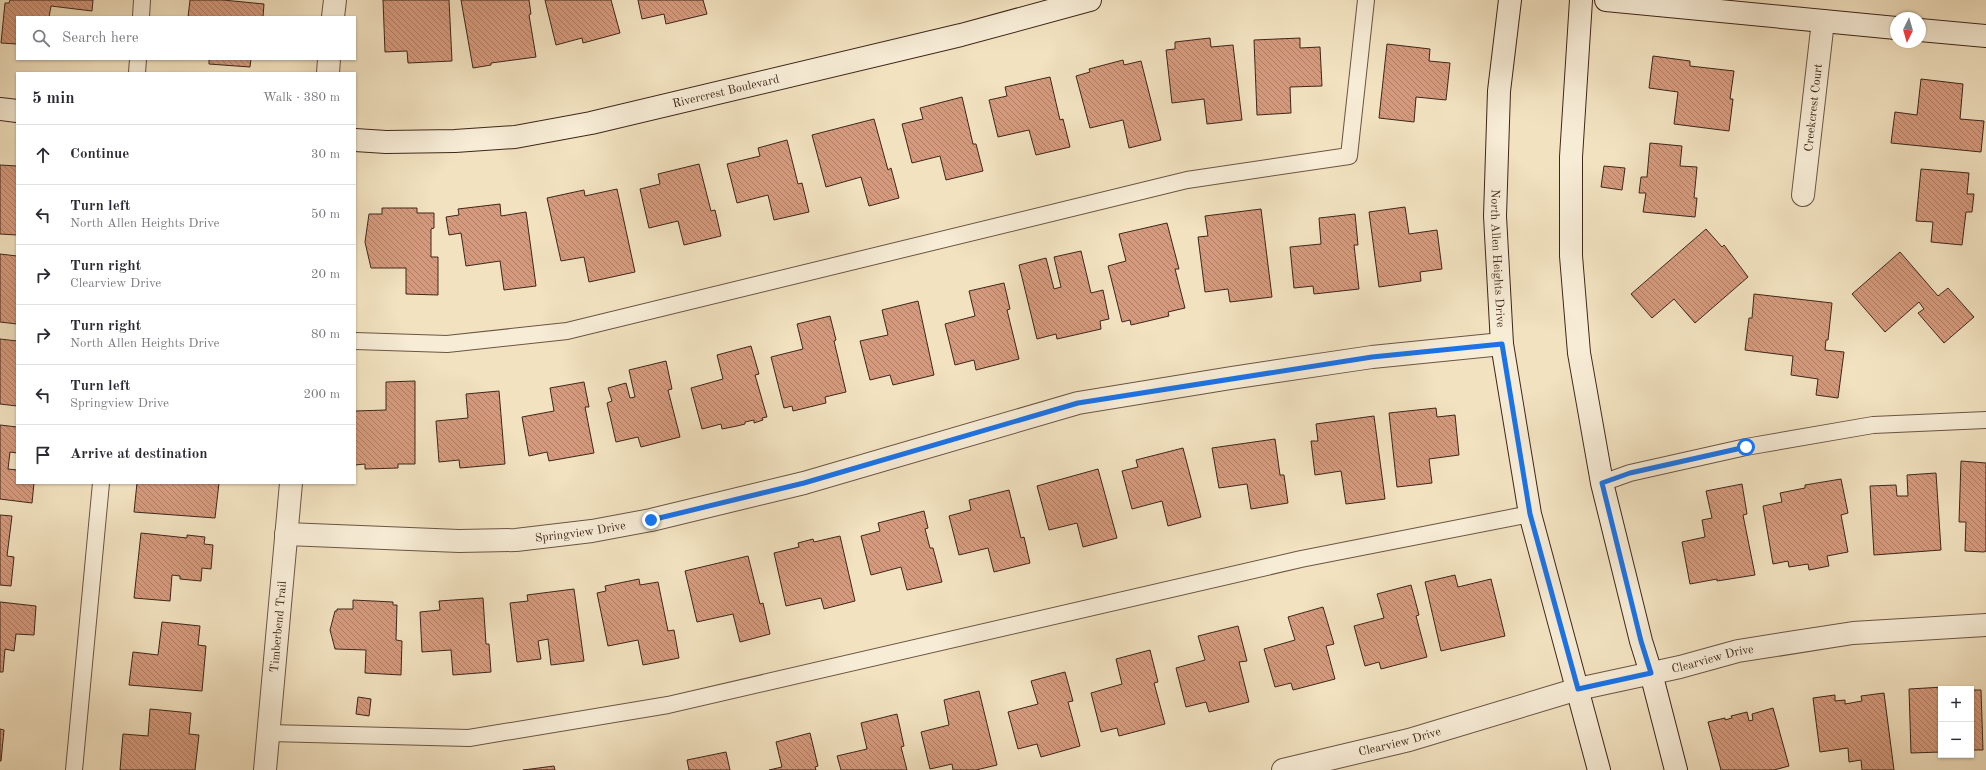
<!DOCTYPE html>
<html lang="en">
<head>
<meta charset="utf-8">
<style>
	:root { --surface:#fff; --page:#f7f7f7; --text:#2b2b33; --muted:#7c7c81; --line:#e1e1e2 }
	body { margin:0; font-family:"Old Standard TT",serif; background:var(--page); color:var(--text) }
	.controls { position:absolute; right:12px; bottom:12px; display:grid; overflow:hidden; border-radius:0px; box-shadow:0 1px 3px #0004 }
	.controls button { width:36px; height:36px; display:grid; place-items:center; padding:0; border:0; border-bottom:1px solid var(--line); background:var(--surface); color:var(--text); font:20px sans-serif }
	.compass { position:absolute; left:1890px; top:12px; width:36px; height:36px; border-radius:50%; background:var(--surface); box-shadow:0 1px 3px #0004; rotate:185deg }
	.stop { position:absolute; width:12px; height:12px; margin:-9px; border:3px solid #1a73e8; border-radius:50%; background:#fff }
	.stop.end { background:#1a73e8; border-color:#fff; box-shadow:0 1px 4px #0008 }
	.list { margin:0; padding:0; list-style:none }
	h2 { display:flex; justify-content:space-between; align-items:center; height:52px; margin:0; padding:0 16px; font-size:17px }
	h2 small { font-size:13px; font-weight:400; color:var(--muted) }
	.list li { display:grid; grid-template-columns:26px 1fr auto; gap:12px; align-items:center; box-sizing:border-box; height:60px; padding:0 16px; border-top:1px solid var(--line) }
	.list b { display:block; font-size:15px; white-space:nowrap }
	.list p { margin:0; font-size:13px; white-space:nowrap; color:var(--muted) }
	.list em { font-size:13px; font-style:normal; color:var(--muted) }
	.icon { flex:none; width:22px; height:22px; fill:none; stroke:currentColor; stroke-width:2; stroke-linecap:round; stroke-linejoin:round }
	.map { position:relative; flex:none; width:1986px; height:770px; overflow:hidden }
	.search { position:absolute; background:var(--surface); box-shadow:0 1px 3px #0004; left:16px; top:16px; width:340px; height:44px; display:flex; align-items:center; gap:10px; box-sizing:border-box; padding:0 14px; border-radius:0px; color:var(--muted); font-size:15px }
	.panel { position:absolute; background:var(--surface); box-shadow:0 1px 3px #0004; left:16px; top:72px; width:340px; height:412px; border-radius:0px }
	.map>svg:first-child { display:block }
	.building { fill:url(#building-back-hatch); stroke:#3e261a }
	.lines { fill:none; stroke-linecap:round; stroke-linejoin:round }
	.lane-casing { stroke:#6b5544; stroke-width:18 }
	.street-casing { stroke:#6b5544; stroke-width:24 }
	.secondary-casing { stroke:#3e261a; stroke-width:24 }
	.lane { stroke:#f7ecd6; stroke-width:16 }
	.street { stroke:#f7ecd6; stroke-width:22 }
	.secondary { stroke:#f7ecd6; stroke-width:22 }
	.route { stroke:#1a73e8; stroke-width:5 }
	.labels { text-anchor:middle; stroke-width:4; stroke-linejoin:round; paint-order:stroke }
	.street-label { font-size:12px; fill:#3e261a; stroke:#f7ecd6 }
</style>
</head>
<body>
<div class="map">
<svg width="1986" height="770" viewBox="0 0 1986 770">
	<defs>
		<pattern id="building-back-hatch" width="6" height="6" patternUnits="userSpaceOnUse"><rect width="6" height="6" fill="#d59a7d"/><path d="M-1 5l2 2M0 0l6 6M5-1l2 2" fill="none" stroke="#ae7d66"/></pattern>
	</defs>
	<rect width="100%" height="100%" fill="#f2e2c0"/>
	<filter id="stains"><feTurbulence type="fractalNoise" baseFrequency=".005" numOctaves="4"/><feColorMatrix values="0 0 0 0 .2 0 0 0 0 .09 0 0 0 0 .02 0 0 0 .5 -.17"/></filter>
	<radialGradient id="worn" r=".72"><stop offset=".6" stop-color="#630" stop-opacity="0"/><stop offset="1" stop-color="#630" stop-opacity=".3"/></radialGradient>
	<!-- building -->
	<g class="building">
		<path d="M10,0H93L92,11L51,6L49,17H17V44L1,43L5,3H9Z"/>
		<path d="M190,0H223L264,4L263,17H188Z"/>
		<path d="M383,0H449L452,61L408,63L407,51L385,52Z"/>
		<path d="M461,0H529L531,14L529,15L536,57L491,63V65L473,68Z"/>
		<path d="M545,0H611L620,33L583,43L582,38L556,45Z"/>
		<path d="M638,0H703L707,14L666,24L664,14L642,19Z"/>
		<path d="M1210,38L1211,47L1233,45L1242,120L1207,124L1204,99L1172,103L1166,50L1175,49V42Z"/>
		<path d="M1300,38V48L1320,47L1322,86L1290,87L1291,113L1257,115L1254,40Z"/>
		<path d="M1387,44L1430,49L1429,61L1450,63L1446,100L1416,97L1414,122L1379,118Z"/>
		<path d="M1653,56L1690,61V66L1734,71L1730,99H1733L1729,131L1674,124L1678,92L1649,88Z"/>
		<path d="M209,59H251L250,67L209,64Z"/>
		<path d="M1123,60L1124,65L1141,61L1161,140L1129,148L1123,120L1090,128L1076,76L1090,72L1089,69Z"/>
		<path d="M1050,77L1060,120L1063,119L1070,147L1036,155L1029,130L998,137L989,100L1007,96L1005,87Z"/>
		<path d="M1921,79L1963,84L1960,119L1984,121L1981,152L1891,143L1895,112L1917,115Z"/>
		<path d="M962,97L973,144H976L983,171L946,180L940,156L912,163L902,124L923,119L920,108Z"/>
		<path d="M874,119L888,170L891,168L899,198L869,206L861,177L826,187L812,135Z"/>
		<path d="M787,140L798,184L802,183L809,212L774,220L768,195L737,203L727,164L760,156L758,148Z"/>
		<path d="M1650,143L1682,146L1680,166L1697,167L1694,198H1697L1695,217L1643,212L1646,193H1639L1641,177H1647Z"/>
		<path d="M699,164L711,211L715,210L721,236L684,245L678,221L649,228L640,189L660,184L658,174Z"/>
		<path d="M0,165L17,166V235L0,234Z"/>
		<path d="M1604,166L1625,168L1622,190L1601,187Z"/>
		<path d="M1921,169L1969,173L1967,194H1974L1972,212H1966L1962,245L1931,242L1933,222L1916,221Z"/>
		<path d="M617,189L635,272L589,282L584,257L561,261L547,198L584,190L585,196Z"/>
		<path d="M500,204L501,216L526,212L536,286L504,290L500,261L466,266L461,233L449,235L446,217L459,215L458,209Z"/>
		<path d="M1405,207L1409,234L1437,230L1442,269L1420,272L1421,281L1379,287L1369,212Z"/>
		<path d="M382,208H417V213H434V228L431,229V257H438V295L406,294V268H371L365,242L369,214H382Z"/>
		<path d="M1261,209L1272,297L1230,302L1228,289L1205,292L1198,237L1208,236L1205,216Z"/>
		<path d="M1355,214L1358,245H1354L1359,289L1314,294L1313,286L1294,288L1290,247L1321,244L1319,218Z"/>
		<path d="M1167,223L1179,269H1175L1185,308L1168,312L1169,316L1131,325L1130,320L1122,322L1108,266L1126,261L1119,234Z"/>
		<path d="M1706,229L1722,247L1724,245L1748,277L1695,323L1674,299L1652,318L1631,294Z"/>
		<path d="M1081,251L1091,293L1103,290L1109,319L1100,321L1101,329L1057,339L1056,334L1037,339L1019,265L1046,258L1054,289L1061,287L1054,257Z"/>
		<path d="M1900,252L1938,296L1948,288L1974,317L1944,343L1918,313L1924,309L1919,302L1885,332L1852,294Z"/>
		<path d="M0,254L17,256V324L0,322Z"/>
		<path d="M1004,283L1010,309L1007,310L1019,359L976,370L974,360L955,365L945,324L975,316L969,291Z"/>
		<path d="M1754,294L1832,303L1828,340H1826L1825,350L1844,352L1838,398L1816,395L1818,379L1791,375L1793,356L1745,350L1749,318H1752Z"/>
		<path d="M918,301L934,375L893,385L890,375L870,380L860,341L888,335L882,310Z"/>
		<path d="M830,316L836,340L834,341L846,392L825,397L826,403L793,411L792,406L784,408L771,357L803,349L797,324Z"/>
		<path d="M0,339L17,341V406L0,404Z"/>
		<path d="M751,346L759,374L755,375L767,417L762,418L763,420L754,423V420L745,422V424L737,426L722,429L721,424L702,429L691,388L723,379L717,355Z"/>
		<path d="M666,361L672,389L668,390L680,437L641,447L638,437L616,442L607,403L612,401L608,388L626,383L630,398L635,397L629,370Z"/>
		<path d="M415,381V464H398V468L365,469V464L355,465V411L386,410V382Z"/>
		<path d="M584,382L589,407H585L594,453L549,461L547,452L529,456L522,417L554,411L550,388Z"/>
		<path d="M499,391L505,464L460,468L459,460L439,462L436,421L468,418L466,394Z"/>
		<path d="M1436,408L1437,417L1455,415L1459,455L1429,459L1432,483L1397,487L1389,413Z"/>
		<path d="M1374,416L1385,499L1346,504L1341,471L1315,475L1311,441H1318L1316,424Z"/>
		<path d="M0,425L17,427V453L10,452L8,469L17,470V483H34L32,503L0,499Z"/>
		<path d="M1275,439L1280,475H1284L1288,503L1251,509L1247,484L1219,488L1212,448Z"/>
		<path d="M1183,448L1201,517L1168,526L1162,501L1132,509L1122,471L1138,467L1136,460Z"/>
		<path d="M1961,461L1986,463V551L1984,552L1965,551L1966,522H1959Z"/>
		<path d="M1098,469L1117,538L1083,547L1077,523L1049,530L1037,486Z"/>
		<path d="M1936,473L1941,550L1874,555L1870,486L1896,485L1897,496H1908L1907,475Z"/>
		<path d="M1841,479L1848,513L1841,515L1848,552L1827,556L1829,566L1809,570L1808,564L1789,567L1788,561L1773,564L1763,506L1782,502L1780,493L1805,488V485Z"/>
		<path d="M137,483H219L215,518L134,512Z"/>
		<path d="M1742,484L1747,514L1743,515L1755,575L1717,581V579L1690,584L1682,542L1705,537L1702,520L1712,518L1706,491Z"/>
		<path d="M1009,490L1021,538L1024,537L1030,563L994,572L988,548L959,555L949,516L971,510L969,500Z"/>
		<path d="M924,511L928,528L925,529L930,548H933L942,582L907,590L901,567L871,575L861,536L880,531L878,523Z"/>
		<path d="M0,515L12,516L7,556L14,557L11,586L0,585Z"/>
		<path d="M141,533L187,538V535L205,537L204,544L213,545L211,569L202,568L201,581L180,579V576L172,575L170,601L134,598Z"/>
		<path d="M840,536L855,601L824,609L821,598L786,606L774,553L799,547L798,543L813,539L814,542Z"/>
		<path d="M748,556L760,604L763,603L770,634L740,642L733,614L697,622L685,571Z"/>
		<path d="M1455,575L1458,587L1491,579L1505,636L1441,651L1425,582Z"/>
		<path d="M639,579L640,585L658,582L668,631L674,630L679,658L643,665L638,640L608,646L597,593L606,591L605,586Z"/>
		<path d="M1411,585L1419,615L1416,616L1427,657L1381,669L1379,662L1365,666L1354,626L1384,618L1377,594Z"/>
		<path d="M574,589L584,661L551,665L548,639L538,641L541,659L517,662L510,603L528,601L527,595Z"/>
		<path d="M483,598L486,644H489L491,672L453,675L451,650L422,652L420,612L440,610L439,601Z"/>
		<path d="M353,600L393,602V605H397L396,640L402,641L401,675L365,673L366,650L335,649L330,630L335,611H337V609H353Z"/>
		<path d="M0,602L36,606L34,635L16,634L14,651L5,649L3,672H0Z"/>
		<path d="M1323,607L1334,644L1326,646L1335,679L1293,690L1291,683L1275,687L1264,649L1295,640L1288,617Z"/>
		<path d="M162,622L200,626L198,645L206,646L202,691L129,685L133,652L158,655Z"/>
		<path d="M1238,626L1247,661L1239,662L1249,702L1209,712L1206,702L1186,707L1176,668L1205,660L1198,636Z"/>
		<path d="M1150,650L1158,682L1154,683L1165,724L1119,736L1117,728L1101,732L1091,693L1122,684L1116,659Z"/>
		<path d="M1065,672L1073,701L1068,702L1080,746L1041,757L1037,744L1018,749L1008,712L1038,704L1031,681Z"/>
		<path d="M1944,687V689H1941V752L1911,753L1909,689Z"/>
		<path d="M1971,690H1981L1983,750H1971Z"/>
		<path d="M979,691L997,765L976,770H953L952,764L930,769L921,732L949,725L944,700Z"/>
		<path d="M1884,693L1894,770H1862L1861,760L1849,762L1848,748L1820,752L1813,698L1835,695V701L1845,700V704L1862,701L1861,696Z"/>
		<path d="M358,697L371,699L369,716L356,714Z"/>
		<path d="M1773,708L1789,766L1774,770H1721L1708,722L1725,718V720L1732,718L1731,716L1747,712L1749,721L1753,720L1752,714Z"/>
		<path d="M150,709L191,713L189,734L199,735L195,770H120L123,734L148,736Z"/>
		<path d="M897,714L904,746L901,747L907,770H841L837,756L867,749L861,723Z"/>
		<path d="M0,729L4,730L1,761H0Z"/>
		<path d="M810,733L818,766L815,767L816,770H769L782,767L776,742Z"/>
		<path d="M726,752L730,770H689L687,760Z"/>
		<path d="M554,766L555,770H523Z"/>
	</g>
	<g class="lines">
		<defs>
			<g id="lane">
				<path d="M141,17L142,0"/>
				<path d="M137,73L138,59"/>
				<path d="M355,341L447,344L567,331L1187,180L1349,156L1366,0"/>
				<path d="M1602,483L1630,473L1746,447L1873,425L1986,420"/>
				<path d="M269,733L469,738L668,705L1301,559L1530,514"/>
				<path d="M74,770L101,483"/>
			</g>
			<g id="street">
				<path d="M333,17L335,0"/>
				<path d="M328,73L329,59"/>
				<path id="s1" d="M1803,195L1823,21"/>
				<path id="s2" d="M286,534L459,541L516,540L592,531L651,520L804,483L1078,403L1231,378L1372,357L1502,344"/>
				<path id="s3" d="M265,770L291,483"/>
				<path id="s4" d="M1283,770L1409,740L1578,689L1680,667L1738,651L1853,633L1986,625"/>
			</g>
			<g id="secondary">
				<path id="s5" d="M1510,0L1499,91L1495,216L1502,344L1530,514L1599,770"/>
				<path d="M1581,0L1571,157V256L1579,353L1602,483L1641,641L1651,673L1676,770"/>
				<path d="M1606,0L1896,28"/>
				<path d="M1920,30L1986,36"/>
				<path d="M0,109L17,111"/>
				<path id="s6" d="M355,140L386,142L455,141L515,137L591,123L961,35L1090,0"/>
			</g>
		</defs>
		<!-- lane casing -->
		<use href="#lane" class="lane-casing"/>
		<!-- street casing -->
		<use href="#street" class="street-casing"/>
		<!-- secondary casing -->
		<use href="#secondary" class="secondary-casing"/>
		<!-- lane -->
		<use href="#lane" class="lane"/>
		<!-- street -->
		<use href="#street" class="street"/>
		<!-- secondary -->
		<use href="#secondary" class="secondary"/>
	</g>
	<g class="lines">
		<!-- route -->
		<path class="route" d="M651,520L804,483L1078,403L1372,357L1502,344L1530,514L1578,689L1651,673L1641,641L1602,483L1630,473L1746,447"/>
	</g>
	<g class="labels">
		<!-- street labels -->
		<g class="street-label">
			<text dy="4" stroke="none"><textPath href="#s6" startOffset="376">Rivercrest Boulevard</textPath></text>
			<text dy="4" stroke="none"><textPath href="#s1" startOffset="88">Creekcrest Court</textPath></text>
			<text dy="4" stroke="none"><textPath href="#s5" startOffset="259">North Allen Heights Drive</textPath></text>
			<text dy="4" stroke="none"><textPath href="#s2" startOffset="295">Springview Drive</textPath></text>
			<text dy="4" stroke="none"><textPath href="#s3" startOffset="144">Timberbend Trail</textPath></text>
			<text dy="4" stroke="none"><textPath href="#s4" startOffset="444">Clearview Drive</textPath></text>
			<text dy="4" stroke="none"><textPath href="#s4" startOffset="120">Clearview Drive</textPath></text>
		</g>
	</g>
	<rect width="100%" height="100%" filter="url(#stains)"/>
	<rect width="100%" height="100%" fill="url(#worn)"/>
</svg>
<div class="controls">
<button>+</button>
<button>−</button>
</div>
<svg class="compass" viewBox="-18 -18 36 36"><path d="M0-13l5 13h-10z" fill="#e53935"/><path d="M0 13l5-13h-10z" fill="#7c7c81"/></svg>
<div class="stop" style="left:1746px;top:447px"></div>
<div class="stop end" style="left:651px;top:520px"></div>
<div class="search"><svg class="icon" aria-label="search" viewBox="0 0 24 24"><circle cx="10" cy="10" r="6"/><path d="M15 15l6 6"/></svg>Search here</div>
<section class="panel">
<h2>5 min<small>Walk · 380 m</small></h2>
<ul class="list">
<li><svg class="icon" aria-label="ahead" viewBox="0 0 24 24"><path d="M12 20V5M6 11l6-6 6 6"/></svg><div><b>Continue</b></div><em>30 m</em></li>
<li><svg class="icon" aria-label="left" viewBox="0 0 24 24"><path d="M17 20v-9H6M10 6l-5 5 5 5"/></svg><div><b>Turn left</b><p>North Allen Heights Drive</p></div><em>50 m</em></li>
<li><svg class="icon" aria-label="right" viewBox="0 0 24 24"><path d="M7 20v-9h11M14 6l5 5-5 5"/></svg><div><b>Turn right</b><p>Clearview Drive</p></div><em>20 m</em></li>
<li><svg class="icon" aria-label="right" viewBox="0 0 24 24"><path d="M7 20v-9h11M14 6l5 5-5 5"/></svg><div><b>Turn right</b><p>North Allen Heights Drive</p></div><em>80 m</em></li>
<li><svg class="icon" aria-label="left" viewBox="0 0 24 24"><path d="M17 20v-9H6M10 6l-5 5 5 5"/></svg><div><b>Turn left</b><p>Springview Drive</p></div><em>200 m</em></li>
<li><svg class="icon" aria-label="arrive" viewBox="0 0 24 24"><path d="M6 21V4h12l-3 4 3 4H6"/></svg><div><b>Arrive at destination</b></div></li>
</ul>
</section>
</div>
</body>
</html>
